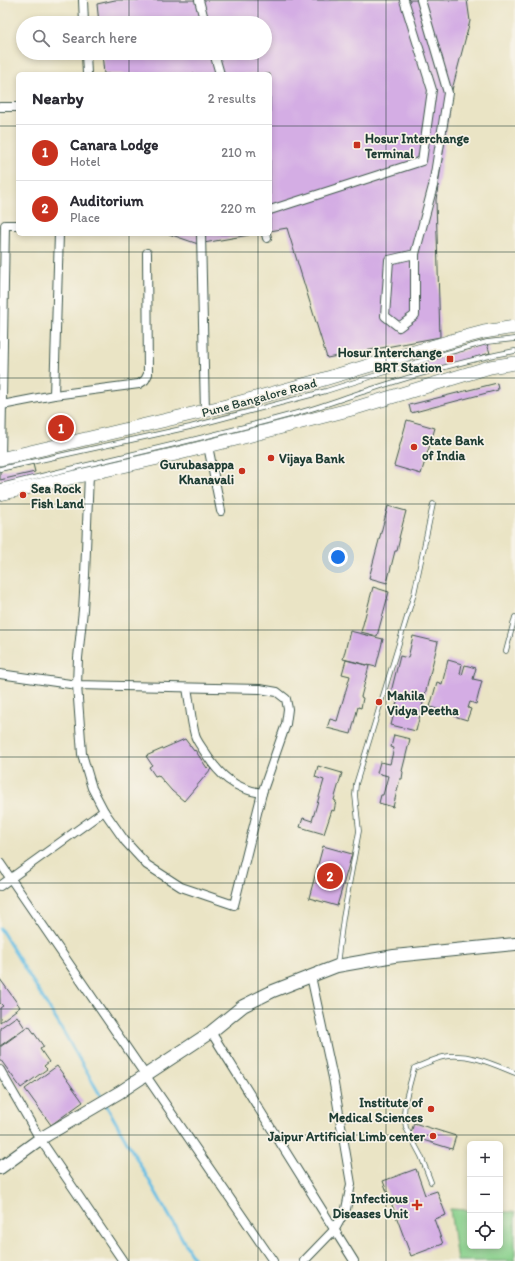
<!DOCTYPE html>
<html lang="en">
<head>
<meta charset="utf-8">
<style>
	:root { --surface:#fff; --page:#f7f7f7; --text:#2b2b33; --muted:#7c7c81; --line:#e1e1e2; --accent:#c8321e }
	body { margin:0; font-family:Itim,sans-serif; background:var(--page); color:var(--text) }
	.controls { position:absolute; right:12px; bottom:12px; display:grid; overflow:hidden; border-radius:6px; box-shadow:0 2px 6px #0003 }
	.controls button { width:36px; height:36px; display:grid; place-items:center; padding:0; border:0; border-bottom:1px solid var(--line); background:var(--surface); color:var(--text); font:20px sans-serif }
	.you { position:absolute; left:338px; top:557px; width:14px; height:14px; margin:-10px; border:3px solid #fff; border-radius:50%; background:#1a73e8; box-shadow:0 0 0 6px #1a73e833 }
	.badge { display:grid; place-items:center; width:26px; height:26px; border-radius:50%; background:var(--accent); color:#fff; font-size:13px; font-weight:700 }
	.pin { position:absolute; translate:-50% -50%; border:2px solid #fff; box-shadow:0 1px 4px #0006 }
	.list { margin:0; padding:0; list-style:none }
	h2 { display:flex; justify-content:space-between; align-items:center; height:52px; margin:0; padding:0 16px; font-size:17px }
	h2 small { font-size:13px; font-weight:400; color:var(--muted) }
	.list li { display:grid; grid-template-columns:26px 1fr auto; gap:12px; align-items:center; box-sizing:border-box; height:56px; padding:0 16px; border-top:1px solid var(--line) }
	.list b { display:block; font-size:15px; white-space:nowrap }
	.list p { margin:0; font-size:13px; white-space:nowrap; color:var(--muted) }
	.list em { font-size:13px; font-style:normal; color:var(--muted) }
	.icon { flex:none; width:22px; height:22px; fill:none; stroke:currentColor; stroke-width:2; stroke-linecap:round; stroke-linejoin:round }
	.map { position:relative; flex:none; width:515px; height:1261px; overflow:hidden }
	.search { position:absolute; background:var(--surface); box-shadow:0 2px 6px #0003; left:16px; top:16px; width:256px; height:44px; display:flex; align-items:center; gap:10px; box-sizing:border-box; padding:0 14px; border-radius:22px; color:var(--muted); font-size:15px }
	.panel { position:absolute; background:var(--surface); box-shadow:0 2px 6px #0003; left:16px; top:72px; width:256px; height:164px; border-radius:6px }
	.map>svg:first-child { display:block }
	.green { fill:#89d08c; stroke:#548660 }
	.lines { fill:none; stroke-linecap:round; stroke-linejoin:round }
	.stream { stroke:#68bfe5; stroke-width:3 }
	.building { fill:#d4ade4 }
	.lane-casing { stroke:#3d564a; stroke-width:5.5 }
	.street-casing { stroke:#3d564a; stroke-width:10 }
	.secondary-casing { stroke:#3d564a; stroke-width:14 }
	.primary-casing { stroke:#3d564a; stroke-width:14 }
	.lane { stroke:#fff; stroke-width:4 }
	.street { stroke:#fff; stroke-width:8 }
	.secondary { stroke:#fff; stroke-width:12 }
	.primary { stroke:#fff; stroke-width:13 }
	.grid { fill:none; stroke:#1f3d34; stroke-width:1; stroke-opacity:0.55 }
	.poi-dot { fill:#c8321e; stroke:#f7f3e8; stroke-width:1.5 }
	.labels { text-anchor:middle; stroke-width:3.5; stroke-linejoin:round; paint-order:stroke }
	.poi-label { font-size:13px; font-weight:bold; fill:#1f3d34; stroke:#f7f3e8; text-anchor:start }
	.street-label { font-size:13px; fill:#1f3d34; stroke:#f7f3e8 }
</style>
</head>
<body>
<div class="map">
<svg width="515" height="1261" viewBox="0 0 515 1261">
	<rect width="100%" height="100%" fill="#f7f3e8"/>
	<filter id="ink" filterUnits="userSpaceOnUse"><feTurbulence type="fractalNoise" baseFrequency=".025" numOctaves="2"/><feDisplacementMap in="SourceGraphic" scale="8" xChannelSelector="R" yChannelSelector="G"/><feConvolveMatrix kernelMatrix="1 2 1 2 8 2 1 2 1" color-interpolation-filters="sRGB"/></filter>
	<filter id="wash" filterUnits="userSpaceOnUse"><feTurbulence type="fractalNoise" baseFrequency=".012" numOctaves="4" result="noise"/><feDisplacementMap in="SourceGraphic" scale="16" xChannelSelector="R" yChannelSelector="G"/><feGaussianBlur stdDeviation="0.9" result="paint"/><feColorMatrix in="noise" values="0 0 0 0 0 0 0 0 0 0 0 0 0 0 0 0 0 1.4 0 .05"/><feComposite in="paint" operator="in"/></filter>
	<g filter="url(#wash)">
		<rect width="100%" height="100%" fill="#eae4c5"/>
		<!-- green -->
		<path class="green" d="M450,1209L470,1210V1246H500V1212H515V1261H457Z"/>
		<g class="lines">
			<!-- stream -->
			<g class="stream">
				<path d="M0,928L63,1031L103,1100"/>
				<path d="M106,1105L195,1261"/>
			</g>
		</g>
		<g id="blocks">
			<!-- building -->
			<g class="building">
				<path d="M115,0H467L470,21L452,90L436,200L440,337L327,358L287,228L270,231V74H104L102,53H265V23H99L97,4Z"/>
				<path d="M169,234H249V235L198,244Z"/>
				<path d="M487,344L490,353L411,376L409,366Z"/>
				<path d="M497,383L498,390L411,413L409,405Z"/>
				<path d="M407,420L435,428L421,474L394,466Z"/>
				<path d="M33,464L35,472L0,480V471Z"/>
				<path d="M388,506L406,511L399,538H400L397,551H395L387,583L369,578Z"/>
				<path d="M373,587L389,592L377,636L361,632Z"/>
				<path d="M350,631L383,639L376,667L343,659Z"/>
				<path d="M413,636L438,642L416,731L391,725L398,698L390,696L400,656L408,658Z"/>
				<path d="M346,660L369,666L361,697L363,698L361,708L358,707L351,734L327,728L330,719L337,721L350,676L342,674Z"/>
				<path d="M448,660L462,664L460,674L462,675L465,665L476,668L473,679L482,681L476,704L470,702L468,708L471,709L467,720L454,716L455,714L430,707L437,682L442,684Z"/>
				<path d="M394,735L410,739L402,771L403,772L402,779H400L393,807L379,803L381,795H383L388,776L377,773L380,762L390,764L394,748L391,747Z"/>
				<path d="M185,739L194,751L195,750L207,768L209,766L211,769L184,801L172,791L158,775L155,776L149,767L152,765L146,756Z"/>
				<path d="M318,766L342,773L334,800L336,801L334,811L332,810L324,834L300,827L303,818L312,821L324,780L315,777Z"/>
				<path d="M323,846L352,854L337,906L309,898Z"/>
				<path d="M0,979L20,1007L0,1022V1008L3,1006L0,1003Z"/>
				<path d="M17,1016L25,1028L0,1046V1028Z"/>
				<path d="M29,1026L44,1047L40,1049L49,1062L44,1066L47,1069L21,1088L0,1059V1047Z"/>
				<path d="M57,1066L83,1102L51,1125L25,1089Z"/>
				<path d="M414,1123L456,1136L452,1149L410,1136Z"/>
				<path d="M416,1169L425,1195L437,1191L446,1215L434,1219L443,1244L411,1256L383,1181Z"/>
			</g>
		</g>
	</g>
	<g filter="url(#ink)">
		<use href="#blocks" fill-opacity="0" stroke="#3d564a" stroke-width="1"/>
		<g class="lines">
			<defs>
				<g id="lane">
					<path d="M0,469L190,427L326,391L443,354L487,342L515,339"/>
					<path d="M0,486C99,461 199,440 297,413C320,407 343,398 366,391C415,375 465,360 515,351"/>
					<path d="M506,651L515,617"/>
					<path d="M337,965L343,918L359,831L355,795L356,784L414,594L433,504"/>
					<path d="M431,1182L421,1156L406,1128L404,1115L405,1102L414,1068C423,1065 434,1059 443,1057C468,1052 493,1064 515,1073"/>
				</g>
				<g id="street">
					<path d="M83,0L84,23"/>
					<path d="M199,0L205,23"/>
					<path d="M86,53L87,74"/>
					<path d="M214,53L220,74"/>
					<path d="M0,107H18"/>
					<path d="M270,210L422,161L432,90L404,0"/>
					<path d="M201,234L205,412"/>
					<path d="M266,234L267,238"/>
					<path d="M415,254L389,260L385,316L399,327L415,315V254L433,186L448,93L421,0"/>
					<path d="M54,395L139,384L145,380L148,374L147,253"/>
					<path d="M2,405L54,395L59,234"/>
					<path d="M208,446L221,511"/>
					<path d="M1,459L5,225H18"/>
					<path d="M0,674L77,685L260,689L277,692L286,699L288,709L286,724L262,793L234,905L181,887L147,865L125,841L104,811L92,788L82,754L77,685L78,658L83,610L85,575L89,474"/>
					<path d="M187,688C190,704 191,720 195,735C196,740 201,746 204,751C219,775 234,789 262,793"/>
					<path d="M0,863L273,1261"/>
					<path d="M0,886L104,811"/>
					<path d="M211,1032L354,1261"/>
					<path d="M0,1070L40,1139L123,1261"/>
					<path d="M304,1261L335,1229L346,1209L351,1184L333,1078L311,976"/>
				</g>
				<path id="secondary" d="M0,1168L40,1139L120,1092L211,1032L243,1006L273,991L337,966L394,956L515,944"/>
				<g id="primary">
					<path d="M0,459L226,406L321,380L461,338L484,332L515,327"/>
					<path d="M0,494L176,454L236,439L352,409L490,367L515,363"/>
				</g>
			</defs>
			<!-- lane casing -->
			<use href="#lane" class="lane-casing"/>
			<!-- street casing -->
			<use href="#street" class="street-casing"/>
			<!-- secondary casing -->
			<use href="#secondary" class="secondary-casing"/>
			<!-- primary casing -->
			<use href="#primary" class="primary-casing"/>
			<!-- lane -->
			<use href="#lane" class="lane"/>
			<!-- street -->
			<use href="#street" class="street"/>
			<!-- secondary -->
			<use href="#secondary" class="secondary"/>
			<!-- primary -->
			<use href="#primary" class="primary"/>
		</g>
	</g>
	<!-- grid -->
	<path class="grid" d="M129,0V23M258,0V23M386,0V1261M129,53V74M258,53V74M0,126H18M270,126H515M129,234V1261M258,234V1261M0,252H515M0,378H515M0,504H515M0,630H515M0,757H515M0,883H515M0,1009H515M0,1135H515"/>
	<!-- markers -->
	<g class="poi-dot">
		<rect x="353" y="141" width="8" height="8" rx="2"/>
		<rect x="446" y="355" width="8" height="8" rx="2"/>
		<circle cx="414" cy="447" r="4"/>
		<circle cx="271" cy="458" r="4"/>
		<circle cx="242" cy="471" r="4"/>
		<circle cx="23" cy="495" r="4"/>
		<circle cx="379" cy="702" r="4"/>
		<circle cx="431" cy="1109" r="4"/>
		<circle cx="433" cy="1136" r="4"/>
		<path d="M415 1199h4v4h4v4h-4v4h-4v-4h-4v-4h4z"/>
	</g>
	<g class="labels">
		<!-- poi labels -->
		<g class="poi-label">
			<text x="365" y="143">Hosur Interchange<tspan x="365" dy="15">Terminal</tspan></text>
			<text x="442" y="357" text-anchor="end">Hosur Interchange<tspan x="442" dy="15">BRT Station</tspan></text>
			<text x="422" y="445">State Bank<tspan x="422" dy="15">of India</tspan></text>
			<text x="279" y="463">Vijaya Bank</text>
			<text x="234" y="469" text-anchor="end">Gurubasappa<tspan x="234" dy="15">Khanavali</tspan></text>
			<text x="31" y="493">Sea Rock<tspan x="31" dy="15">Fish Land</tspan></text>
			<text x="387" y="700">Mahila<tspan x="387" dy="15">Vidya Peetha</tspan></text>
			<text x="423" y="1107" text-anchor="end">Institute of<tspan x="423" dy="15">Medical Sciences</tspan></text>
			<text x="425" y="1141" text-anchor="end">Jaipur Artificial Limb center</text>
			<text x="408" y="1203" text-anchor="end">Infectious<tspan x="408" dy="15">Diseases Unit</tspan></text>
		</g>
		<!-- street labels -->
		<g class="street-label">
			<text transform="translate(259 397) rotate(-15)" y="5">Pune Bangalore Road</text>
		</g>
	</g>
</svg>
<div class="controls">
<button>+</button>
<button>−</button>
<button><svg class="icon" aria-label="locate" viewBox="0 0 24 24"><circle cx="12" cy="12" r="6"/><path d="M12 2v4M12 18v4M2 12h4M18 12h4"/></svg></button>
</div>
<div class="you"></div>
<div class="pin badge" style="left:61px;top:428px">1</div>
<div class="pin badge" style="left:330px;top:876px">2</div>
<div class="search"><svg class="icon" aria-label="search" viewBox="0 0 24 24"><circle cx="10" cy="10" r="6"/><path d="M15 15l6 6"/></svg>Search here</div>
<section class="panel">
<h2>Nearby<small>2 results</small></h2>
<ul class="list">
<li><span class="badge">1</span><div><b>Canara Lodge</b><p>Hotel</p></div><em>210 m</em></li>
<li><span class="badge">2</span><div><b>Auditorium</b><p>Place</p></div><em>220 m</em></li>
</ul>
</section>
</div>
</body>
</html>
